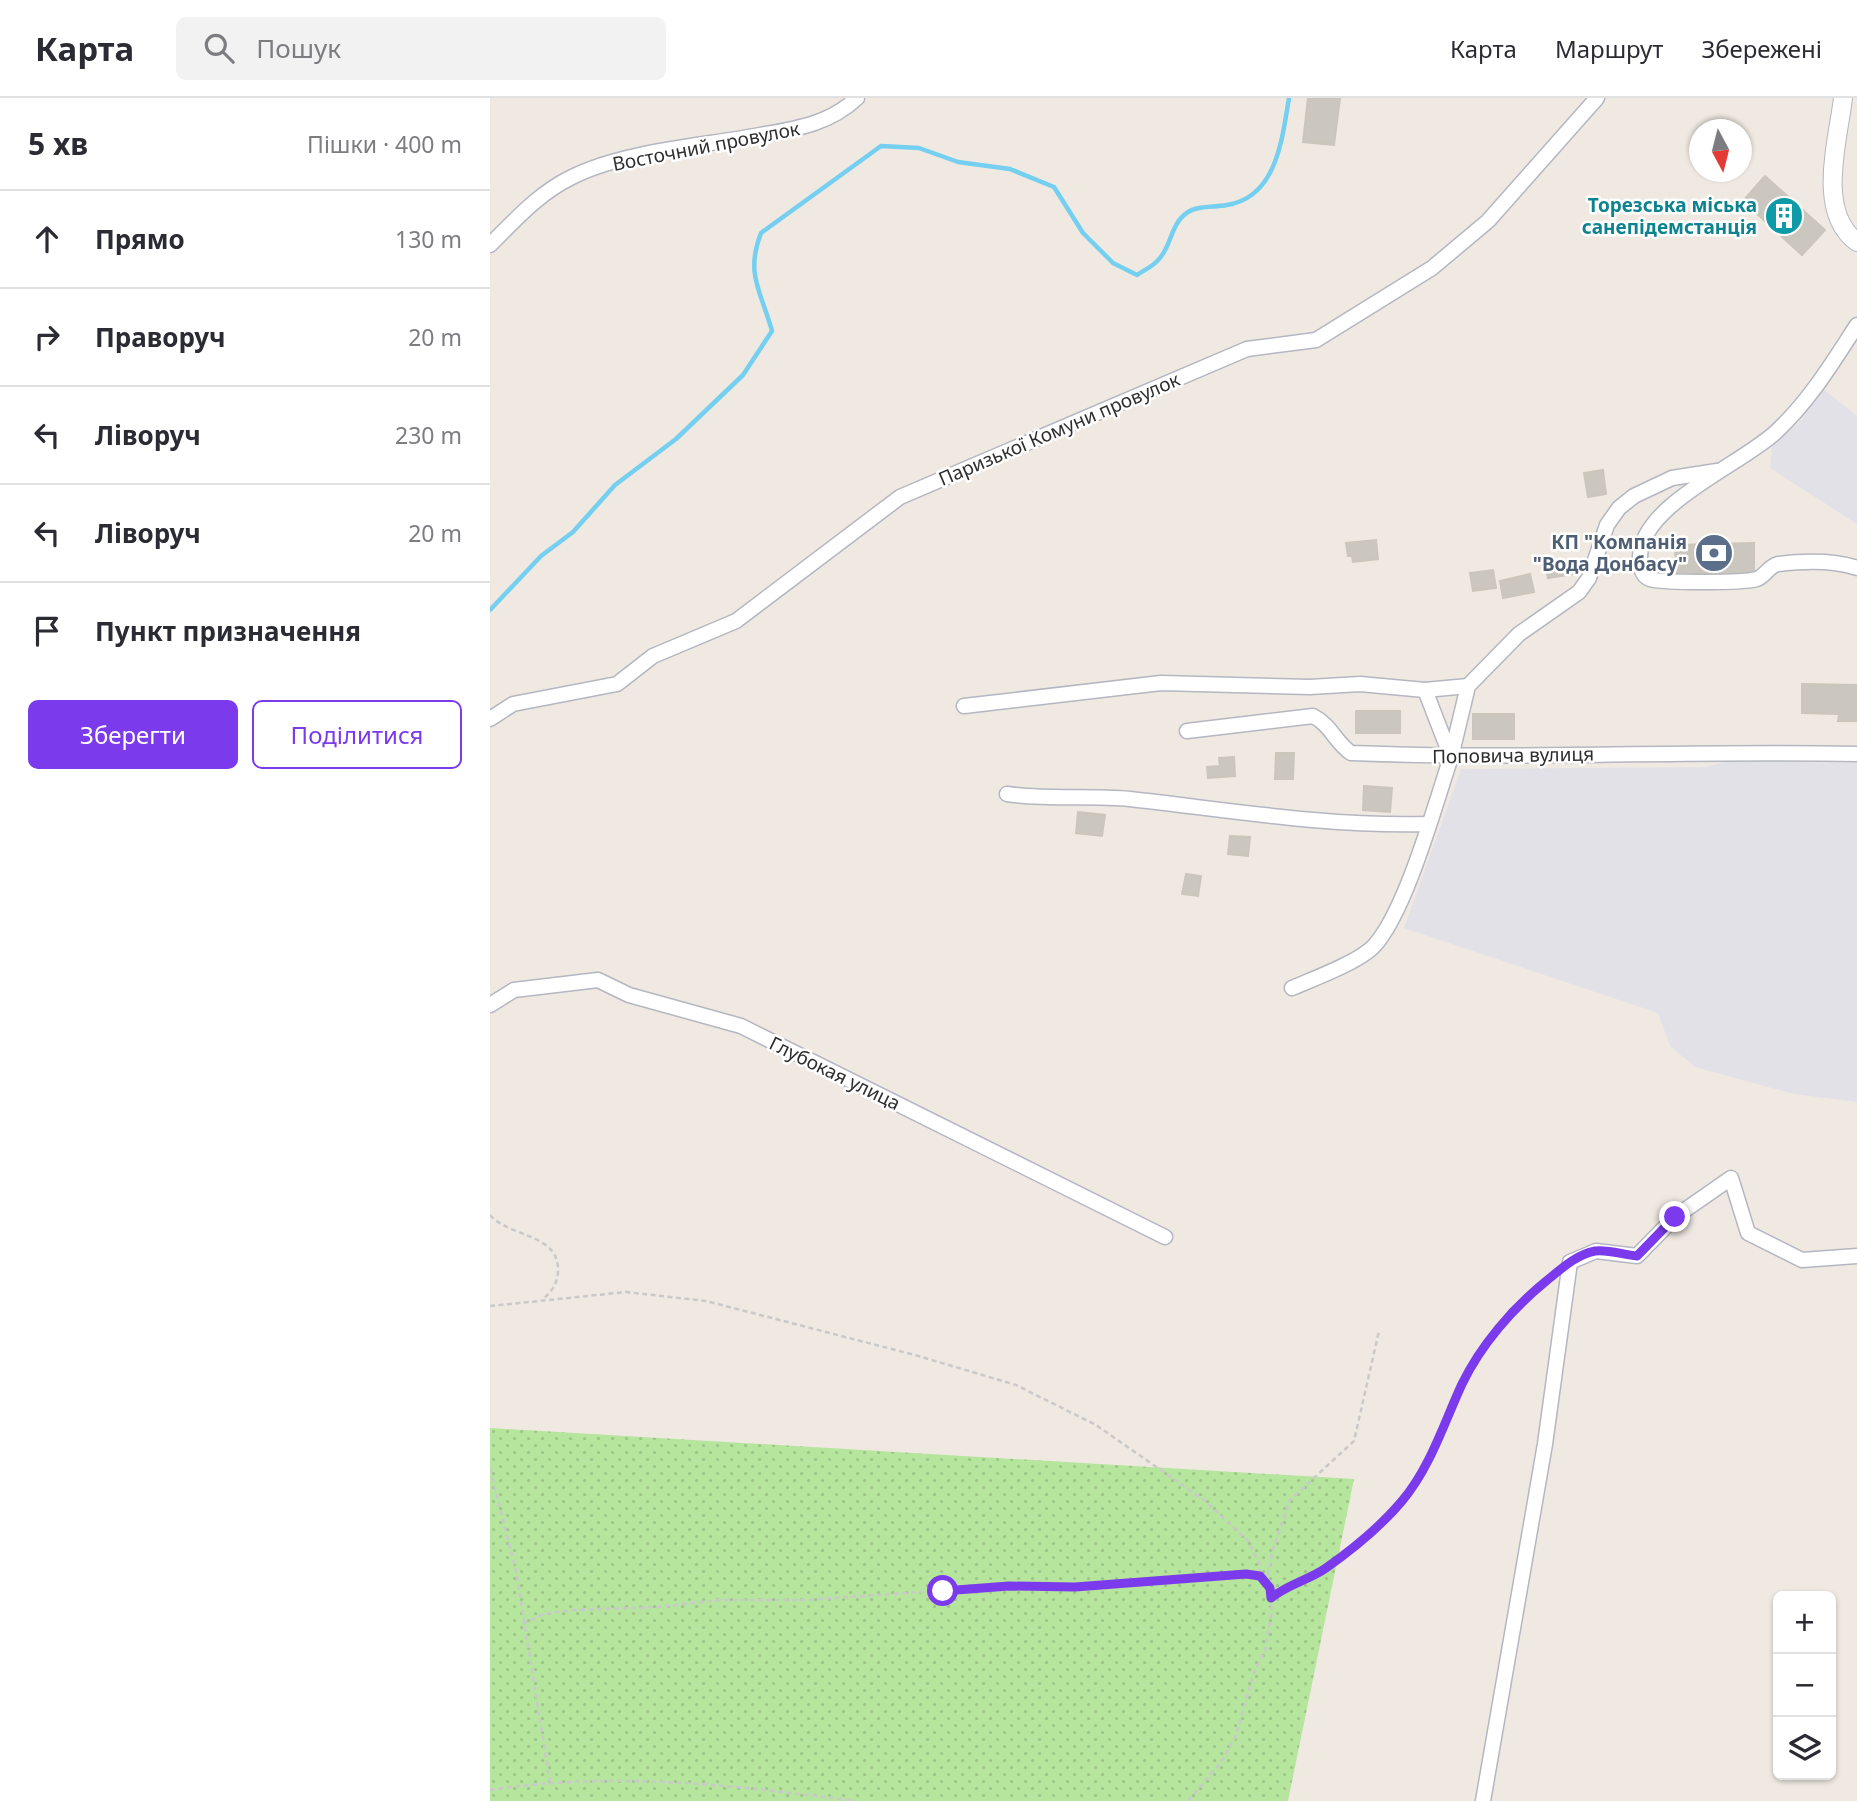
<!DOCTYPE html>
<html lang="uk">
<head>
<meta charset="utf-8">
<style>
	:root { --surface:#fff; --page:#f2f2f3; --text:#2b2b33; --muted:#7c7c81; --line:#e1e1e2; --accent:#7c3aed }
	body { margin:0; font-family:"Noto Sans",sans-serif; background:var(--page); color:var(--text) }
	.controls { position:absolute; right:21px; bottom:21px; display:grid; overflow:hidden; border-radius:10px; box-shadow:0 2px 5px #0004 }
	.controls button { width:63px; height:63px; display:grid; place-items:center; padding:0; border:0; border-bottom:2px solid var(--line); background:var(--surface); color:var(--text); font:35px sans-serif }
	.compass { position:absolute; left:1199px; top:21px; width:63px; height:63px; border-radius:50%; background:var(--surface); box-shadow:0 2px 5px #0004; rotate:173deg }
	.stop { position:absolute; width:21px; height:21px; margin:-16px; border:5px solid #7c3aed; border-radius:50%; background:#fff }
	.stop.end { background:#7c3aed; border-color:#fff; box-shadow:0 2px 7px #0008 }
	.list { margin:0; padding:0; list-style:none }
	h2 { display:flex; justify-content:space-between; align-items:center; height:91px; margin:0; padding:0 28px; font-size:30px }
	h2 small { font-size:23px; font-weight:400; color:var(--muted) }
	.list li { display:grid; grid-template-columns:46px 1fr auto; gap:21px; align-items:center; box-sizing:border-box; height:98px; padding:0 28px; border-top:2px solid var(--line) }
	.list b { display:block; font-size:26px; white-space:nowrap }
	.list em { font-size:23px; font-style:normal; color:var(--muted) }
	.actions { display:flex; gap:14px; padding:21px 28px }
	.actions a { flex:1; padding:16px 0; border:2px solid var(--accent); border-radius:10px; text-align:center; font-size:24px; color:var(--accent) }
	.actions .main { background:var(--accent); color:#fff }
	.icon { flex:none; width:38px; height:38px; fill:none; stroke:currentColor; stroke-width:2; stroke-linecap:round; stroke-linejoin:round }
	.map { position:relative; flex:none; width:1367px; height:1703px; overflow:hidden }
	header { display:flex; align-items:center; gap:42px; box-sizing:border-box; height:98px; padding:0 35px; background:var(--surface); border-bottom:2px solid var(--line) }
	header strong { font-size:33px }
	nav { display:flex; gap:38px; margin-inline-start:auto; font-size:24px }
	.search { width:490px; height:63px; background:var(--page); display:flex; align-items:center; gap:18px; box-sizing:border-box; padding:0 24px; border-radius:10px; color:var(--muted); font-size:26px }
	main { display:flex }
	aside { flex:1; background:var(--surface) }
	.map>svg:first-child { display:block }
	.industrial { fill:#e3e1e8 }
	.park { fill:url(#park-dots) }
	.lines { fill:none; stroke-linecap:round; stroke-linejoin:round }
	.stream { stroke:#75cff0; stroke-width:4.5 }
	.building { fill:#cbc7bf; stroke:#cbc5ba; stroke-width:2 }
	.minor-casing { stroke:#b4b7c1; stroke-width:17 }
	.tertiary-casing { stroke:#b4b7c1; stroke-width:20 }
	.path { stroke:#c9c9c9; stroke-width:2.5; stroke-dasharray:5 3.5; stroke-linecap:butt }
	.minor { stroke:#fff; stroke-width:14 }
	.tertiary { stroke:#fff; stroke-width:18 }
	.route { stroke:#7c3aed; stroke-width:9 }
	.labels { text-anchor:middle; stroke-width:5; stroke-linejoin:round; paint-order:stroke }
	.street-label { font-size:19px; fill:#2e2e2e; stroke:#fff }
	.culture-label { font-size:19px; font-weight:bold; fill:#0d838f; stroke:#fff; text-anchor:end }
	.service-label { font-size:19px; font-weight:bold; fill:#4e5e75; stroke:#fff; text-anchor:end }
</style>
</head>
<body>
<header>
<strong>Карта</strong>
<div class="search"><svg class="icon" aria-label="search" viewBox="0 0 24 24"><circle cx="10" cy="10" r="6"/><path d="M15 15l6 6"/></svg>Пошук</div>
<nav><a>Карта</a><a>Маршрут</a><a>Збережені</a></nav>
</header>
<main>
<aside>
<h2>5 хв<small>Пішки · 400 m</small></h2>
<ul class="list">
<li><svg class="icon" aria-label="ahead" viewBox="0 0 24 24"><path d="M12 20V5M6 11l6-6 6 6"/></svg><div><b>Прямо</b></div><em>130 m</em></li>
<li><svg class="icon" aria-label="right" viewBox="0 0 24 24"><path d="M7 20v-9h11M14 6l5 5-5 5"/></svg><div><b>Праворуч</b></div><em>20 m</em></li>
<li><svg class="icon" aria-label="left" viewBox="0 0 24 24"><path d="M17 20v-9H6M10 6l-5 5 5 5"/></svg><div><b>Ліворуч</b></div><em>230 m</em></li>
<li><svg class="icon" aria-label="left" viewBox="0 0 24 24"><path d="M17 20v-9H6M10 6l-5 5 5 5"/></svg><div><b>Ліворуч</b></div><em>20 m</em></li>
<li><svg class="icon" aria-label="arrive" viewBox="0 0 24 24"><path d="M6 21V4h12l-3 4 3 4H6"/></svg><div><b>Пункт призначення</b></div></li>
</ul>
<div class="actions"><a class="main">Зберегти</a><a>Поділитися</a></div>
</aside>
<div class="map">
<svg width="1367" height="1703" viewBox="0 0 1367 1703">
	<defs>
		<pattern id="park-dots" width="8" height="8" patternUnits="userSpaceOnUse" patternTransform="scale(1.75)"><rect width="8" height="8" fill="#b6e59e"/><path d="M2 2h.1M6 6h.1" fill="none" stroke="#9dc588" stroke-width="1.8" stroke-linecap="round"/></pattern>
	</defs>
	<rect width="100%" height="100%" fill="#efe9e1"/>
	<!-- industrial -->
	<g class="industrial">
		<path d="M1332,290L1367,318V426L1280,370L1282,348L1308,326Z"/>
		<path d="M1238,663L1367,665V1004L1304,996L1205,969L1180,948L1168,915L914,830L971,671L1216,669Z"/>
	</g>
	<!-- park -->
	<path class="park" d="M0,1330L864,1381L798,1703H0Z"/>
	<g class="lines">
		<!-- stream -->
		<path class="stream" d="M0,512L51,458L83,434L125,387L186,341L253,277L282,233C271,193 255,176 271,135L391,48L429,50L468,64L520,71L564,89L593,135L623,165L647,177C654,172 664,168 669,161C680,150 681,129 692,119C704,106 721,110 737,107C787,99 792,41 799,0"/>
	</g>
	<!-- building -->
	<g class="building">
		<path d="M818,0H850L844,47L813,44Z"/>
		<path d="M1275,78L1335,132L1312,157L1253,103Z"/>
		<path d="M1113,372L1116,396L1098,399L1094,375Z"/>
		<path d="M886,442L888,461L863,464L862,458H858L856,445Z"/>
		<path d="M1264,445V475L1186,477L1185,447Z"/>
		<path d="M1082,463L1084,476L1058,480L1056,468Z"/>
		<path d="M1003,472L1006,490L983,493L980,475Z"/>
		<path d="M1040,476L1044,494L1013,500L1010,483Z"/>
		<path d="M1312,586L1367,587V623H1348L1349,616L1312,615Z"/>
		<rect x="866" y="613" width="44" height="22"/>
		<rect x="983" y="616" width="41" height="25"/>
		<path d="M786,655H804L803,681H785Z"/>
		<path d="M744,659L745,678L718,680L717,669L730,668L729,660Z"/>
		<path d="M874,688L902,690L900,714L873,712Z"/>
		<path d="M588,714L615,717L612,738L586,735Z"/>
		<path d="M740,738L760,739L758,758L738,756Z"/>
		<path d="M696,776L711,778L708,798L692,796Z"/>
	</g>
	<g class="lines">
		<defs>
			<g id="minor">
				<path d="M0,147C26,121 49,95 82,79C134,53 212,48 270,37C305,31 340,26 367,0"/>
				<path d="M1367,227C1343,264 1320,302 1287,333C1253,366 1151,406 1150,459C1150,468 1151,478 1160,481C1172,485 1255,485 1267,481C1275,478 1279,468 1288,466C1312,463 1344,462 1367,470"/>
				<path d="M935,592L961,659L978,588L1029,536L1089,494L1099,480L1117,427L1129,410L1144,398L1182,380L1227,373"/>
				<path d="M474,608L671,585L820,589L870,586L935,592L978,588"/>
				<path d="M0,621L23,606L127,586L163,558L246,523L410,399L757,251L826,242L942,170L998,123L1107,0"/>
				<path d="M697,633L823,618C841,627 845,644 861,655C1030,662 1198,652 1367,656"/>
				<path d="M517,696C557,702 599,697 640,701C739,712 839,729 939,726"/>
				<path d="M802,890C823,881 869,864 884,848C916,813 945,707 961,659"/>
				<path d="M0,907L24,892L108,882L139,897L251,928L675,1139"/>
				<path d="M993,1703L1055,1346L1080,1164L1106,1153L1147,1158L1185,1119L1241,1080L1258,1135L1312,1162L1367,1158"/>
			</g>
			<path id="tertiary" d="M1353,0C1348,43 1326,114 1367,144"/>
		</defs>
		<!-- minor casing -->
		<use href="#minor" class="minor-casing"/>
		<!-- tertiary casing -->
		<use href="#tertiary" class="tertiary-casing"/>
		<!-- path -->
		<g class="path">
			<path d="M0,1117C20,1140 70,1135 68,1174C67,1187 61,1194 52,1202"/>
			<path d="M0,1208L136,1194L216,1203L425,1257L526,1287L606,1327L714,1402L758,1443L769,1465L770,1478"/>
			<path d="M0,1371L26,1473L60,1684"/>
			<path d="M776,1486L783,1451L800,1402L864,1343L889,1233"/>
			<path d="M781,1500C798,1486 819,1482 836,1470C862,1452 897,1424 916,1399C941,1365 954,1323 973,1285C994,1242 1027,1206 1064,1176"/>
			<path d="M33,1526L54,1516L83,1512L168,1509L230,1502H316L518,1488L585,1489L721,1478H770L780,1490L782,1513L775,1552L764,1575L745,1640L731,1664L698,1703"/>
			<path d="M0,1692C122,1673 244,1687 365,1703"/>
		</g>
		<!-- minor -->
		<use href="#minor" class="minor"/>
		<!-- tertiary -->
		<use href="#tertiary" class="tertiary"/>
	</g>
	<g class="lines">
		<!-- route -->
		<path class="route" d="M453,1493L519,1488L585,1489L756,1476L770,1478L780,1490L781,1500C798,1486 819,1482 836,1470C863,1451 891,1428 912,1403C940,1370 954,1325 972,1286C991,1247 1022,1211 1055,1184C1070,1172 1085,1157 1105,1153C1117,1151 1134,1157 1147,1158L1185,1119"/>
	</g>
	<!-- icons -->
	<defs>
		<symbol id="building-disc" viewBox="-11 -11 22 22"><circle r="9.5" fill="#0f9aa8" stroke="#fff"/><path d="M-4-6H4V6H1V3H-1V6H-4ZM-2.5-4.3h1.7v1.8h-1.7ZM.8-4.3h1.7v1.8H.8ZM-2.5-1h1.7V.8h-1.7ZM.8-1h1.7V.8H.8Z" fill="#fff"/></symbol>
		<symbol id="bank-disc" viewBox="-11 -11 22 22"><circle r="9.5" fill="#5c6f8a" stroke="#fff"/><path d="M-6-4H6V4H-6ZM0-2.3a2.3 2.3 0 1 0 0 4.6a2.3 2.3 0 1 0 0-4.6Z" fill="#fff"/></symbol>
	</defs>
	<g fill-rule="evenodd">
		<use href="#building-disc" x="1272" y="96" width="44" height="44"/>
		<use href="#bank-disc" x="1202" y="433" width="44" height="44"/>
	</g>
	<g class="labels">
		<!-- street labels -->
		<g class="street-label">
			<text transform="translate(216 48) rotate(-11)" y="7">Восточний провулок</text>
			<text transform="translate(569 331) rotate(-23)" y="7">Паризької Комуни провулок</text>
			<text transform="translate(1023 657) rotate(-1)" y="7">Поповича вулиця</text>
			<text transform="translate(345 975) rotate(26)" y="7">Глубокая улица</text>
		</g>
		<!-- culture labels -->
		<g class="culture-label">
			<text x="1267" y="114">Торезська міська<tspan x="1267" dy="22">санепідемстанція</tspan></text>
		</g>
		<!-- service labels -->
		<g class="service-label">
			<text x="1197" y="451">КП "Компанія<tspan x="1197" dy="22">"Вода Донбасу"</tspan></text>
		</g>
	</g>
</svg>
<div class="controls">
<button>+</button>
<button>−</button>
<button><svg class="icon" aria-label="layers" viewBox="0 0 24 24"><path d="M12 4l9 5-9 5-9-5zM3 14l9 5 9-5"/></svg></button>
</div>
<svg class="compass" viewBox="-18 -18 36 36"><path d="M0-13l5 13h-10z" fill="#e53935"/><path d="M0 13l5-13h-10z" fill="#7c7c81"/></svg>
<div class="stop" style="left:453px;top:1493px"></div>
<div class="stop end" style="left:1185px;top:1119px"></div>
</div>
</main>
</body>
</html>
